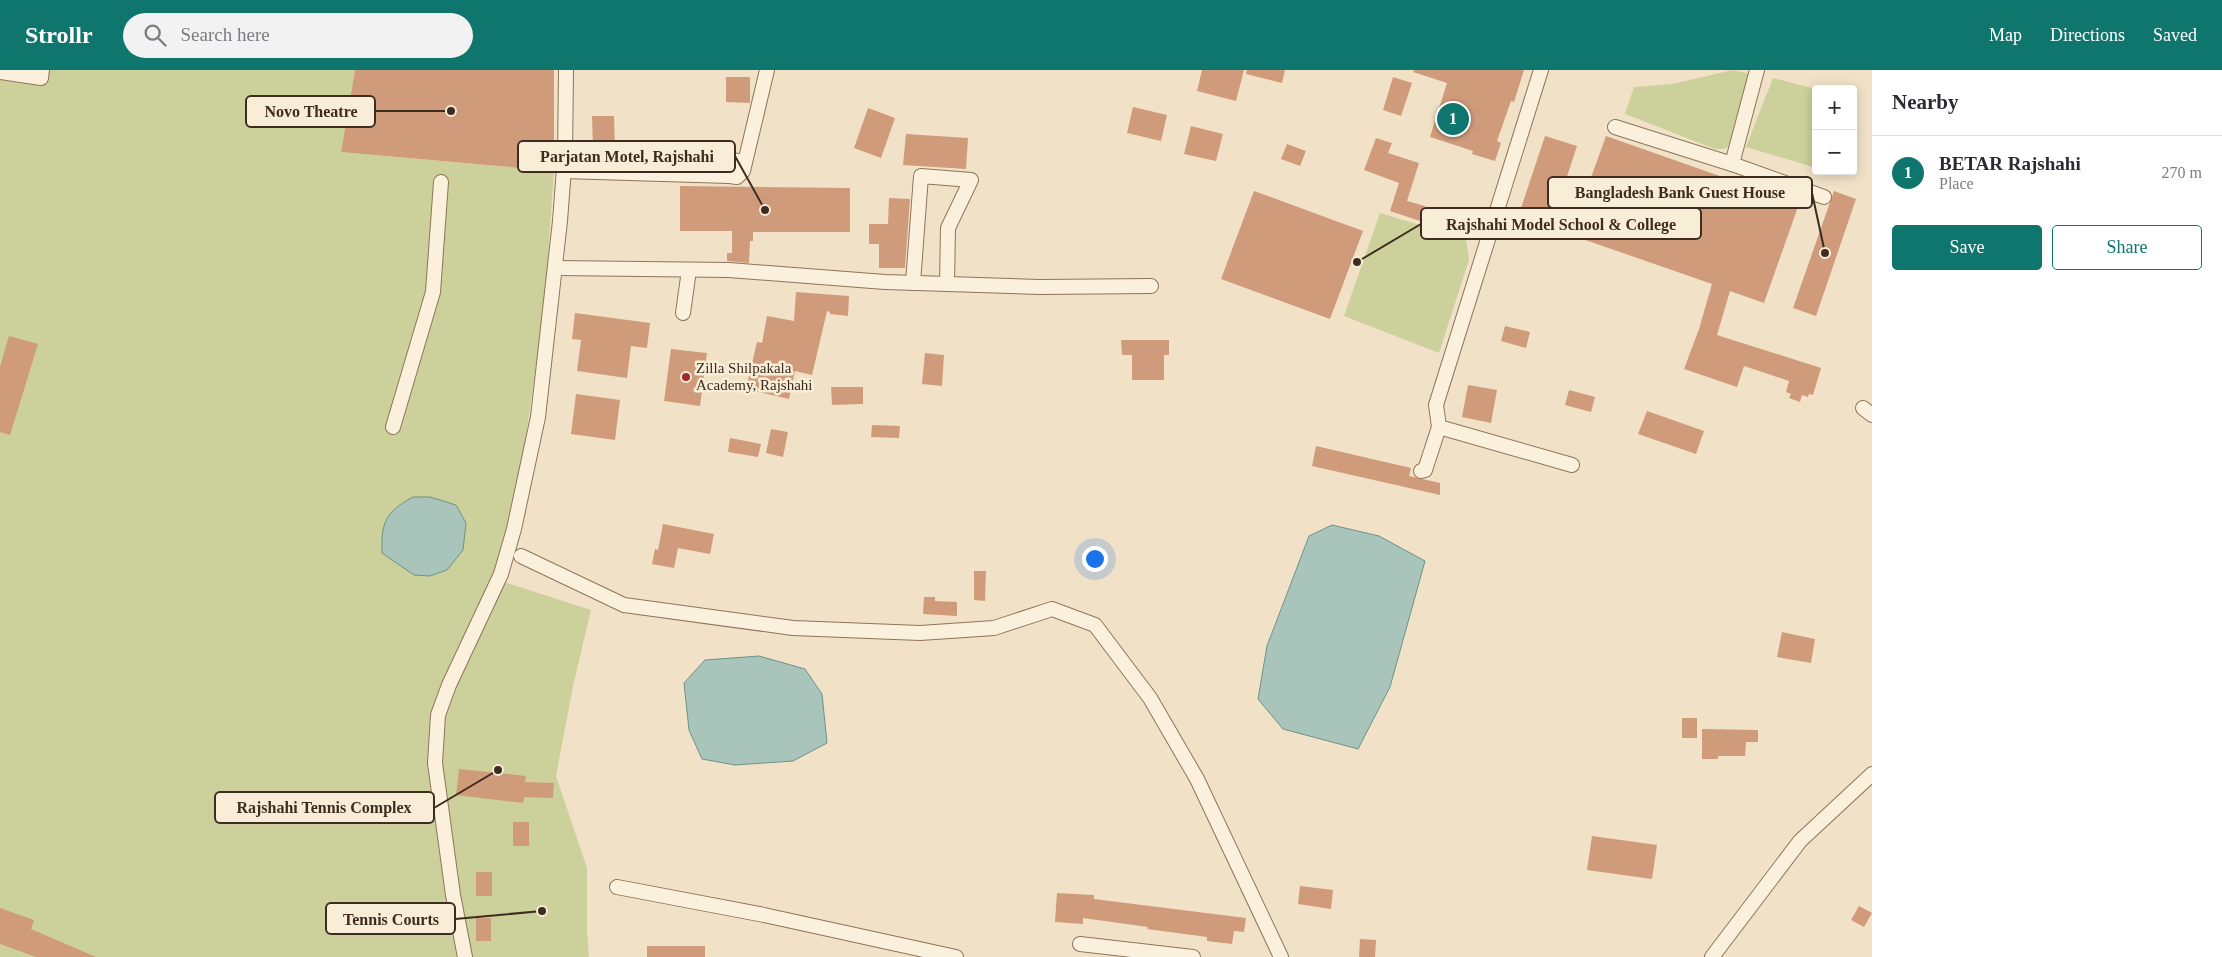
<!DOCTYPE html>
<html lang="en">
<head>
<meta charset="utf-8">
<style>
	:root { --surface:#fff; --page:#f2f2f3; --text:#2b2b33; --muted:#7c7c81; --line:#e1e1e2; --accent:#0f766e }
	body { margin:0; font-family:Georgia,serif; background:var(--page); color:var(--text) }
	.controls { position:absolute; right:15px; top:15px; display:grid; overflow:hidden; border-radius:5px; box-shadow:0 2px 12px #0003 }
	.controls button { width:45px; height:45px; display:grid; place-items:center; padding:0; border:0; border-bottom:1px solid var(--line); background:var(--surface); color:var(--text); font:25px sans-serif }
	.you { position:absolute; left:1094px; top:488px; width:18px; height:18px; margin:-12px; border:4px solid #fff; border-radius:50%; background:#1a73e8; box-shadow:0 0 0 8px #1a73e833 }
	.badge { display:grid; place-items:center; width:32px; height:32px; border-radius:50%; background:var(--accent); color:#fff; font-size:16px; font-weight:700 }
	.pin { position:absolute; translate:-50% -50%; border:2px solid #fff; box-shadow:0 1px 5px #0006 }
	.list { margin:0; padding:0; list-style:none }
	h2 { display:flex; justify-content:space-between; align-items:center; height:65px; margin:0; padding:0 20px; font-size:21px }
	h2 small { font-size:16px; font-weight:400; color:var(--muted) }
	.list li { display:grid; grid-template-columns:32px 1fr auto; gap:15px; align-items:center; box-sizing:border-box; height:75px; padding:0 20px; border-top:1px solid var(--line) }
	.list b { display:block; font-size:19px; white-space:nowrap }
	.list p { margin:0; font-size:16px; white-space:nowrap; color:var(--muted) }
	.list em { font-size:16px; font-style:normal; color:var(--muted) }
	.actions { display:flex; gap:10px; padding:15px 20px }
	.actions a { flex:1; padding:11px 0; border:1px solid var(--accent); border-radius:5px; text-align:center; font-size:18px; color:var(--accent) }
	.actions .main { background:var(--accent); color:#fff }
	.icon { flex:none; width:28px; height:28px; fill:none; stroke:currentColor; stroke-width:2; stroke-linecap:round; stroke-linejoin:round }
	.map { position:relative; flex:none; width:1872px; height:887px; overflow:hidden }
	header { display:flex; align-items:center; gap:30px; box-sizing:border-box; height:70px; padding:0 25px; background:var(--accent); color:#fff }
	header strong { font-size:24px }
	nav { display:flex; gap:28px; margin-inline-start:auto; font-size:18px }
	.search { width:350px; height:45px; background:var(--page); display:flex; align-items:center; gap:12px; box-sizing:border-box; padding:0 18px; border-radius:28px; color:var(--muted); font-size:19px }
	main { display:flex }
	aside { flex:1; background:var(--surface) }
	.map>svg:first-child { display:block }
	.green { fill:#ccd09a }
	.water { fill:#a8c4bb; stroke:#6e9389 }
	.building { fill:#d09b7b }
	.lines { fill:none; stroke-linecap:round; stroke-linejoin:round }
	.minor-casing { stroke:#8e745b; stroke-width:16 }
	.minor { stroke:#fbf0db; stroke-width:14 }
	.poi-dot { fill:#a0282e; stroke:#f8edd7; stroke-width:2 }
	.labels { text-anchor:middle; stroke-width:5; stroke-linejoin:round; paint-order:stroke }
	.poi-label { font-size:15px; fill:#3d2c1f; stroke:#f8edd7; text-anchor:start }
	.leader { fill:none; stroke:#3d2c1f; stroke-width:2 }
	.callout-dot { fill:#3d2c1f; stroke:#f8edd7; stroke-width:2 }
	.callout { fill:#f8edd7; stroke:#3d2c1f; stroke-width:2 }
	.callout-label { font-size:16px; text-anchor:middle; font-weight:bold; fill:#3d2c1f }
</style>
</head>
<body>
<header>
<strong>Strollr</strong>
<div class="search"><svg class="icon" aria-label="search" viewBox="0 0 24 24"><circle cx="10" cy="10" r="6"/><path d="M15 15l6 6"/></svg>Search here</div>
<nav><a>Map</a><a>Directions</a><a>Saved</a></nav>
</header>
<main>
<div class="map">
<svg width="1872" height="887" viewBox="0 0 1872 887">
	<rect width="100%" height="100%" fill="#f1e2c7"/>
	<!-- green -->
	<g class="green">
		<path d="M0,0H355L341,82L554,101L545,229L520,410L507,474L433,644L461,887H0Z"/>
		<path d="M1733,0L1758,6L1733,73L1725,79H1715L1625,44L1634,17L1672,14Z"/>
		<path d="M1773,8L1816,19V98L1746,77Z"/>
		<path d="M1380,143L1466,169L1469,190L1439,283L1344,246Z"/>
		<path d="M501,511L591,540L573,616L556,706L587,798V861L589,887H468L438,694L440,647Z"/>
	</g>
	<!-- water -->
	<g class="water">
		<path d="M413,427H430L456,435L466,453L463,480L447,500L430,506L414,505L382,483C381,453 385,442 413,427Z"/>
		<path d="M1332,455L1379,466L1425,491L1390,617L1358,679L1283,659L1258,629L1267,576L1309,466Z"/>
		<path d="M759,586L805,599L822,624L827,673L793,691L735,695L702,689L689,660L684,613L705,590Z"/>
	</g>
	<!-- building -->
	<g class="building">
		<path d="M355,0H554V101L341,82Z"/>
		<path d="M1202,0H1244L1236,31L1197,21Z"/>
		<path d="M1247,0H1285L1282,13L1246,4Z"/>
		<path d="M1414,0H1524L1514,32L1511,31L1497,71L1501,73L1495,91L1472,84L1473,81L1430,67L1447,13L1413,2Z"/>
		<path d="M726,7H750V33L726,32Z"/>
		<path d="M1393,7L1412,13L1401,46L1383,40Z"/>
		<path d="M1133,37L1167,45L1161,71L1127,63Z"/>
		<path d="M868,38L895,48L881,88L854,78Z"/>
		<path d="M592,46H614L615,78L593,77Z"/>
		<path d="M1191,56L1223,64L1216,91L1184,84Z"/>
		<path d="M906,64L968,68L966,99L903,95Z"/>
		<path d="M1545,66L1577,76L1560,128L1581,135L1606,66L1799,134L1764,233L1730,221L1717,265L1821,298L1813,325L1809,324L1808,327L1802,325L1800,332L1789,328L1791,324L1786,322L1789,311L1744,296L1737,317L1684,299L1699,259L1712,214L1571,165L1572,162L1519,144Z"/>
		<path d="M1376,68L1392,73L1388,83L1419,93L1407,131L1425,136L1420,151L1390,141L1399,113L1364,100Z"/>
		<path d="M1287,74L1306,81L1300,96L1281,89Z"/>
		<path d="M680,116L850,118V162H753V171H750L749,193L727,191V183H732V161H680Z"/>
		<path d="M1254,121L1363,161L1330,249L1221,209Z"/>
		<path d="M1834,121L1856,129L1816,246L1793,238Z"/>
		<path d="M889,128L910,129L905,198H879V174H869V154H888Z"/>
		<path d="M796,222L849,226L848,246L830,244V242L827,241L812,305L795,301L789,329L746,319L757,272L762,273L767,246L794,251Z"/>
		<path d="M575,243L650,253L647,278L631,276L627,308L577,301L581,270L572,269Z"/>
		<path d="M1505,256L1530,262L1526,278L1501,271Z"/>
		<path d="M9,266L38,274L10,365L0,362V297Z"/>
		<path d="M1121,270H1169V285H1164V310H1132V285H1122Z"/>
		<path d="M671,279L707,283L700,336L664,331Z"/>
		<path d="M925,283L944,285L942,316L922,314Z"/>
		<path d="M1468,315L1497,320L1491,353L1462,347Z"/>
		<path d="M831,317H863V334L832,335Z"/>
		<path d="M1569,320L1595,327L1591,342L1565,335Z"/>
		<path d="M576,324L620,330L615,370L571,364Z"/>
		<path d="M1647,341L1704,361L1696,384L1638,364Z"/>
		<path d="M872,355L900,356L899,368L871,367Z"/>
		<path d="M771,359L788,362L783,387L766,383Z"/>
		<path d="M730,368L761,374L758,387L728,382Z"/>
		<path d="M1316,376L1411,398L1409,406L1440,413V425L1312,396Z"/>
		<path d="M663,454L714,464L710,484L678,478L674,498L652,494L655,479L658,480Z"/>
		<path d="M974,501H986L985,531L974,530Z"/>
		<path d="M924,527H935V531L957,532V546L923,544Z"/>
		<path d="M1782,562L1815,569L1811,593L1777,587Z"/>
		<rect x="1682" y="648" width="15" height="20"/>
		<path d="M1702,659L1758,660V672H1746L1745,686H1718V689H1702Z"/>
		<path d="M459,699L526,706L525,712L554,713L553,728L524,727L523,733L456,725Z"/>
		<rect x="513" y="752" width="16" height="24"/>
		<path d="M1592,766L1657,775L1652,809L1587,800Z"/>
		<rect x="476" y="802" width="16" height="24"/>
		<path d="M1300,816L1333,820L1331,839L1298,834Z"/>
		<path d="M1057,823L1094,825V829L1246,848L1244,862L1234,861L1232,874L1207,871V867L1147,859L1148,857L1083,848V854L1055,852Z"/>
		<path d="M1859,836L1872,843L1864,857L1851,850Z"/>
		<path d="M0,838L34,850L31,859L96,887H36L0,874Z"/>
		<rect x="476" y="848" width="15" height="23"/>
		<path d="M1360,869L1376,870L1375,887H1359Z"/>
		<rect x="647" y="876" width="58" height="11"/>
	</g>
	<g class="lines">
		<defs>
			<g id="minor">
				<path d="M1541,0L1436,335L1439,357L1572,395"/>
				<path d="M0,2L41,8L42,0"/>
				<path d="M1615,57L1732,94L1824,127"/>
				<path d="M565,85L731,90"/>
				<path d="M1732,94L1757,0"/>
				<path d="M563,101L729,106"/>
				<path d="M743,101V97L738,91L731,90L725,96L726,104L729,106L737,107L743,101L767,0"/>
				<path d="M555,198L729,200L885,212L1040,217L1151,216"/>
				<path d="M913,213L921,106L971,110L948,158L947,214"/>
				<path d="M683,243L689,200"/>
				<path d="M1863,338L1872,345"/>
				<path d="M393,357L433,222L441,112"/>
				<path d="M1421,401L1425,400L1439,357"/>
				<path d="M521,486L624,535L793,558L920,563L994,558L1052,539L1095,555L1150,628L1197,709L1281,887"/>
				<path d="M617,817L764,845L956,887"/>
				<path d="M1080,874L1193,887"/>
				<path d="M465,887L453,825L435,693L438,645L449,615L501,504L514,459L538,347L560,151L565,85L566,0"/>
				<path d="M1712,887L1800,771L1872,704"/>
			</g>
		</defs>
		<!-- minor casing -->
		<use href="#minor" class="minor-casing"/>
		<!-- minor -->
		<use href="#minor" class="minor"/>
	</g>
	<!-- markers -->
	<circle class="poi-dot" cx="686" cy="307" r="5"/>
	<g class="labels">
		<!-- poi labels -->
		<g class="poi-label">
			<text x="696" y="303">Zilla Shilpakala<tspan x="696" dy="17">Academy, Rajshahi</tspan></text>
		</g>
	</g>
	<!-- callouts -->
	<path class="leader" d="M451 41L375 41M765 140L735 86M1825 183L1812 123M1357 192L1421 154M498 700L434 738M542 841L455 849"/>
	<g class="callout-dot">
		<circle cx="451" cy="41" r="5"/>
		<circle cx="765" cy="140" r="5"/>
		<circle cx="1825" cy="183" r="5"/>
		<circle cx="1357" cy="192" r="5"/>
		<circle cx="498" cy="700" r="5"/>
		<circle cx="542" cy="841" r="5"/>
	</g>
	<g class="callout">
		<rect x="246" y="26" width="129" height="31" rx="5"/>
		<rect x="518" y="71" width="217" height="31" rx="5"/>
		<rect x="1548" y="107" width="264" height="31" rx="5"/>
		<rect x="1421" y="138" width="280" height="31" rx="5"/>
		<rect x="215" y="722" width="219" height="31" rx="5"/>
		<rect x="326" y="833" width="129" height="31" rx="5"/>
	</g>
	<g class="callout-label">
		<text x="311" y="47">Novo Theatre</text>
		<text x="627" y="92">Parjatan Motel, Rajshahi</text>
		<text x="1680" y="128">Bangladesh Bank Guest House</text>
		<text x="1561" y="160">Rajshahi Model School &amp; College</text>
		<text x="324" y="743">Rajshahi Tennis Complex</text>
		<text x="391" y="855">Tennis Courts</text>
	</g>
</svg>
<div class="controls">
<button>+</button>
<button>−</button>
</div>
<div class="you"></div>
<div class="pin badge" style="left:1453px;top:49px">1</div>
</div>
<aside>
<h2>Nearby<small></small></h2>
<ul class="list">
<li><span class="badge">1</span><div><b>BETAR Rajshahi</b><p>Place</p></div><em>270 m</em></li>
</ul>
<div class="actions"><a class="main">Save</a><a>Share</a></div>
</aside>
</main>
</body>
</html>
